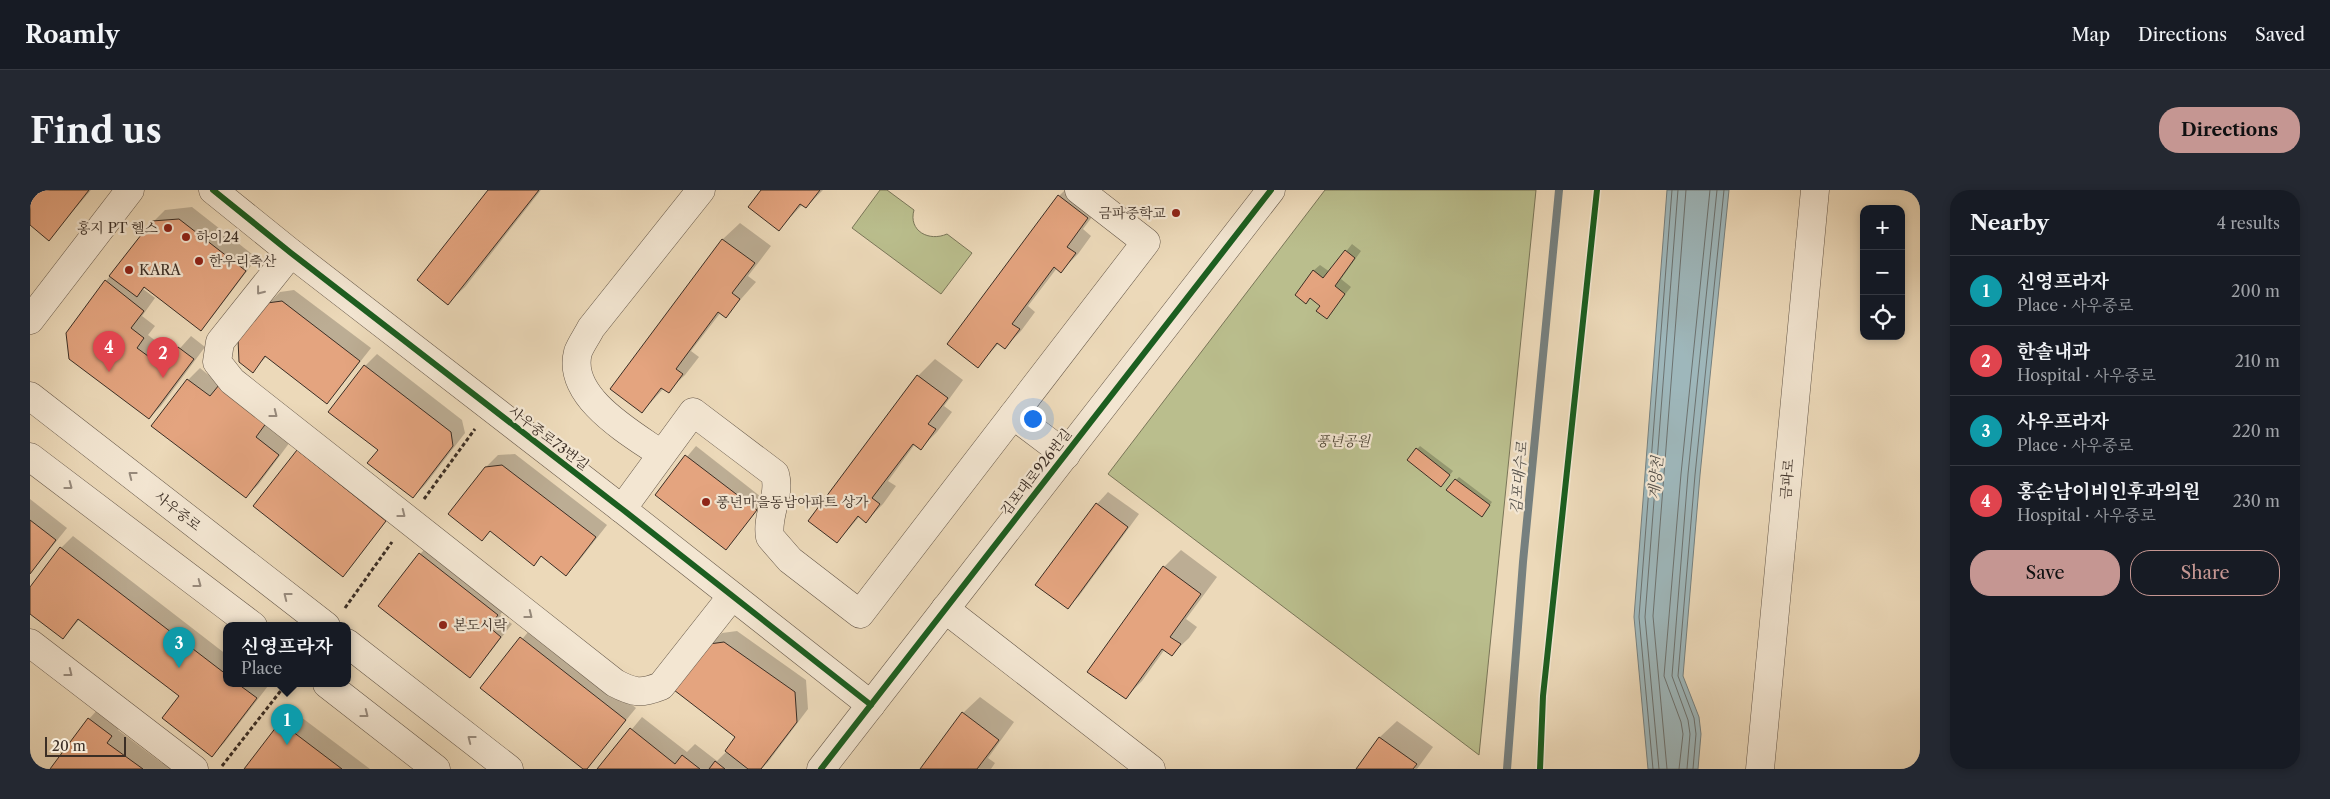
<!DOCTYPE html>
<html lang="en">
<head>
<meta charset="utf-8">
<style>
	:root { --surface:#171b24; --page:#242831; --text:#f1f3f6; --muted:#9ea1a6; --line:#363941; --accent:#c59692 }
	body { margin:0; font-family:"Libre Caslon Text","Noto Serif KR",serif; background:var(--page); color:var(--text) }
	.controls { position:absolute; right:15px; top:15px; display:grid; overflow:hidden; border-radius:10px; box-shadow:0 2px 8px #0003 }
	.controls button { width:45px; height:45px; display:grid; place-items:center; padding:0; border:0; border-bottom:1px solid var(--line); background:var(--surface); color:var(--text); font:25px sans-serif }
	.scale { position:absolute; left:15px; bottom:12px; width:81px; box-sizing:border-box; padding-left:5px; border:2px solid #3b2e25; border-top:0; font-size:14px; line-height:18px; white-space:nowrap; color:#3b2e25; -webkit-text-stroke:4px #f3e6d2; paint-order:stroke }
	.you { position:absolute; left:1002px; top:228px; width:18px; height:18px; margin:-12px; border:4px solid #fff; border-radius:50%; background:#1a73e8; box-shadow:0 0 0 8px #1a73e833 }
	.badge { display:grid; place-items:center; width:32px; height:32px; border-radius:50%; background:var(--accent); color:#fff; font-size:16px; font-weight:700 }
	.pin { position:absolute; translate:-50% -41px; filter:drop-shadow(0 1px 2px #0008) }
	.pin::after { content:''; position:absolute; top:26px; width:18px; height:15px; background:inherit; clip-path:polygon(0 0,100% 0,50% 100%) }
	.popup { position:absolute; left:193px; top:432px; width:128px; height:65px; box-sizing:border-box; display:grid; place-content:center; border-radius:10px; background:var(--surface); filter:drop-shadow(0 1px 4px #0005); font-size:16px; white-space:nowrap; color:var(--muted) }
	.popup b { font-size:19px; color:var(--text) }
	.popup::after { content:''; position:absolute; left:50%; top:100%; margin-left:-10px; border:10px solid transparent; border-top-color:var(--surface) }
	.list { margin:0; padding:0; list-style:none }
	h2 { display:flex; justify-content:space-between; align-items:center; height:65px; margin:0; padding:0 20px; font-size:21px }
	h2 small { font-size:16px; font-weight:400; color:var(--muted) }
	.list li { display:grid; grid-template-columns:32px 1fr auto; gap:15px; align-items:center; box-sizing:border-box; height:70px; padding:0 20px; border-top:1px solid var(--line) }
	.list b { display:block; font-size:19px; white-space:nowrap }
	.list p { margin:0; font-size:16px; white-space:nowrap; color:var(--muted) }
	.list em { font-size:16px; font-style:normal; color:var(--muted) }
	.actions { display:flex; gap:10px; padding:15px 20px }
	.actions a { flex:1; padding:11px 0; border:1px solid var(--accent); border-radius:20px; text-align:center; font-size:18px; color:var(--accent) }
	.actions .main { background:var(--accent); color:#111 }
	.icon { flex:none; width:28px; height:28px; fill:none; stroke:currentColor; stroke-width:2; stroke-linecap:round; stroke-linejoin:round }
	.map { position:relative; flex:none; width:1890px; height:579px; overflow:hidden; border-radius:20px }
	header { display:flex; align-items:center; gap:30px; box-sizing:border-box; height:70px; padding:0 25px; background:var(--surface); border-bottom:1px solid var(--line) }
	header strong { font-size:24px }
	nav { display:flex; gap:28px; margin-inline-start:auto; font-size:18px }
	.intro { display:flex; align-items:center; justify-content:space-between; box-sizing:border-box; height:120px; padding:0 30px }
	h1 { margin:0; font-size:35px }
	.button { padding:12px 22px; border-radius:20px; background:var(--accent); color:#111; font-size:18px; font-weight:700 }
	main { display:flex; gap:30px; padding:0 30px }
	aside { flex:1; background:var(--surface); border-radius:20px; box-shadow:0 2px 8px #0003 }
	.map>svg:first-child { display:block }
	.green { fill:#babe8d; stroke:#7a7659 }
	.water { fill:#9eb7bb; stroke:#76807f }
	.shadow { fill:#0003 }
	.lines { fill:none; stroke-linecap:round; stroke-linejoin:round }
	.shore { stroke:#6c7270; stroke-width:1 }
	.stream { stroke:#76807f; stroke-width:8 }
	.building { fill:#e4a47f; stroke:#3b2e25 }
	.minor-casing { stroke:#67594a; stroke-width:29 }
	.path { stroke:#3b2e25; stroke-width:3; stroke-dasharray:4 2.5; stroke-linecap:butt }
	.minor { stroke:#f3e6d2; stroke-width:28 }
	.cycleway-casing { stroke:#f3e6d2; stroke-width:9 }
	.cycleway { stroke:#1b5e20; stroke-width:6 }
	.oneway { stroke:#978a7c }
	.poi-dot { fill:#8f2418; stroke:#f3e6d2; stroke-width:2 }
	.labels { text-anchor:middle; stroke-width:4.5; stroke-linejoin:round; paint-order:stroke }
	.poi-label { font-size:14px; fill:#3b2e25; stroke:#f3e6d2; text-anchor:start }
	.street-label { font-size:14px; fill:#3b2e25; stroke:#f3e6d2 }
	.park-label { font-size:14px; font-style:italic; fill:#544b3a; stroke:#f3e6d2 }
	.water-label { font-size:15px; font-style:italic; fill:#54504a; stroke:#f3e6d2 }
</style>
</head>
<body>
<header>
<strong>Roamly</strong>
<nav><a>Map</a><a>Directions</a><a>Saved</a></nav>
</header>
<div class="intro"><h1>Find us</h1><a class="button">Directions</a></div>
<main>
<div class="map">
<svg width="1890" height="579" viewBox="0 0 1890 579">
	<rect width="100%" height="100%" fill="#ecd9b9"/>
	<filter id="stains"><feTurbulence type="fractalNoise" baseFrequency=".004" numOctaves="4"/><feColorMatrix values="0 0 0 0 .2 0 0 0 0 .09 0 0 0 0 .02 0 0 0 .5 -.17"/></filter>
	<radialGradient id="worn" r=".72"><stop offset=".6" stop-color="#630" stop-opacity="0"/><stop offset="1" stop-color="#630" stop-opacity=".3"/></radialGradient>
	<!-- green -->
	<g class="green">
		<path d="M850,0H857L884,20C878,41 899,52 917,44L942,63L911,104L822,38Z"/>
		<path d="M1295,0H1506L1449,565L1078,284Z"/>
	</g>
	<!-- water -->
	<path class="water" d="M1637,0H1699L1670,285L1653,486L1669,527L1671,544L1668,579H1618L1604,427Z"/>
	<!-- shadow -->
	<g class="shadow">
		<path d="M11,0H61L19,49L0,34V14Z"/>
		<path d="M460,0H511L435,97L418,113Z"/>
		<path d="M733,0H793L776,17L773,14L749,39Z"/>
		<path d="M1035,0H1060L1074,11L1053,39L1061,46L1048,64L1031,81L1027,78L998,116L1005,122L991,141L975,157L969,153L948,176L1029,6Z"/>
		<path d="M162,17L227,68L182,127L171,139L116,97L113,99L125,108L112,126L125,136L118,145L144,165L161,146L175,157L131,216L119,228L76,91L123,32L135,20Z"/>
		<path d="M710,33L741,56L718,86L726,92L696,126L691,122L661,161L669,167L655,185L638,201L634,198L612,222L581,198L693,49Z"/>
		<path d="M1322,54L1331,61L1311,89L1321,97L1297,127L1291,116L1283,81L1290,75L1300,82Z"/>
		<path d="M264,100L341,158L308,200L297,212L237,166L222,181L238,114L250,102Z"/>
		<path d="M347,164L432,230L435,243L395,295L383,307L349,259L335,176Z"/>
		<path d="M905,169L933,190L914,216L922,222L907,242L891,258L885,254L858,291L866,296L853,314L836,331L830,326L807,352L888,186Z"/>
		<path d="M170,178L260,252L228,295L216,306L123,236L158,190Z"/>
		<path d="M280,249L367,318L312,385L225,316Z"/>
		<path d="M666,256L735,310L696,358L626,304Z"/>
		<path d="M1390,256L1423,281L1414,292L1387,259Z"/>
		<path d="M485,264L577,335L548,372L536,384L512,365L504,374L461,340L452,349L456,277L468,265Z"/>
		<path d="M1429,287L1462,312L1455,322L1426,290Z"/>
		<path d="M1078,302L1109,324L1049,406L1038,417L1067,314Z"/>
		<path d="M0,309L37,338L0,384Z"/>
		<path d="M43,346L197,465V494H235L238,496L194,553L182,565L150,506L50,429L33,448L0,422V399L31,358Z"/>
		<path d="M402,352L479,413L470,425L482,434L451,474L440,486L390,364Z"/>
		<path d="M1151,360L1187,387L1156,429L1167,437L1159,448L1142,464L1135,459L1112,491L1095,508L1134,377Z"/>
		<path d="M503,436L606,518L556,579L452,498Z"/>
		<path d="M707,441L776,490L778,519L738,572L731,579H569L612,527L657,562L665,554L687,571L697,561L707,547L680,455L692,443Z"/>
		<path d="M950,507L984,532L958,568L965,573L961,579H892L933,523Z"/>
		<path d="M70,517L93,534L88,540L132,573L138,568L154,579H22L59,529Z"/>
		<path d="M263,521L340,579H216L251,532Z"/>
		<path d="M1367,531L1403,557L1387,579H1327L1350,547Z"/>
	</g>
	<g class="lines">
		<!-- shore -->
		<g class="shore">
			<path d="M1623,579L1609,427L1642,0"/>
			<path d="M1629,579L1615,427L1648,0"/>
			<path d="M1637,579L1623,426L1656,0"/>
			<path d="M1649,579L1653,544L1651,532L1634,486L1651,284L1680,0"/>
			<path d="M1657,579L1660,544L1658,530L1642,486L1658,284L1687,0"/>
			<path d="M1663,579L1666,544L1664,528L1648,486L1665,285L1694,0"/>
		</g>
		<!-- stream -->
		<path class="stream" d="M1477,579L1493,372L1529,0"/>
	</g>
	<!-- building -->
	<g class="building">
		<path d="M10,0H59L19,51L0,35V12Z"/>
		<path d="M458,0H509L418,115L387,90Z"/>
		<path d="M731,0H790L776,18L770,14L749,41L718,17Z"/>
		<path d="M1028,5L1058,28L1037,57L1046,63L1031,83L1024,77L982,134L990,139L975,159L967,153L948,178L917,154Z"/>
		<path d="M149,29L216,81L171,141L114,97L107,107L79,86L122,31Z"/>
		<path d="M692,49L725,73L702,103L710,109L696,128L688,122L646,179L653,184L639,203L631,198L612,223L580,199Z"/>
		<path d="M1315,60L1325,68L1305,96L1315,104L1297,129L1286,121L1290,116L1280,108L1276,114L1265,105L1283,80L1293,88Z"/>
		<path d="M75,90L114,121L101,138L114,148L107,158L133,177L148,157L164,169L119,229L39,169L36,143Z"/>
		<path d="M252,111L330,171L297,214L235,166L223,183L209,172L208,149L237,113Z"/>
		<path d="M334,175L421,242L423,256L383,308L337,273L348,260L298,222Z"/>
		<path d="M887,185L918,208L898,234L906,239L891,260L883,254L842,308L850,314L836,333L828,326L807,353L778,331Z"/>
		<path d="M157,189L180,206L189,195L237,232L226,247L249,265L216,308L121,236Z"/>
		<path d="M1386,258L1420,285L1411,297L1377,270Z"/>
		<path d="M267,260L356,331L313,387L223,316Z"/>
		<path d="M655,265L727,320L696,360L625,305Z"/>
		<path d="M472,275L566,347L536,386L511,366L504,376L460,341L452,351L418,324L455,277Z"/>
		<path d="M1425,289L1460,315L1452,327L1416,300Z"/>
		<path d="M1066,313L1098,337L1038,419L1005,395Z"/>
		<path d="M0,330L26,350L0,384Z"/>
		<path d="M30,357L197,485V494H208L227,508L182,567L132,528L149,506L48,429L33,449L0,424V397Z"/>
		<path d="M389,363L468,425L459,437L471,447L440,488L348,416Z"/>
		<path d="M1133,376L1171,404L1140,447L1151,454L1142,466L1132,459L1096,509L1057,482Z"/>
		<path d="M490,447L596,530L557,579H553L450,498Z"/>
		<path d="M694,452L765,502L767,532L731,579H718L695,561L705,547L644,500L679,454Z"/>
		<path d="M932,522L969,550L947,579H890Z"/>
		<path d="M58,528L82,546L77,553L113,579H20Z"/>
		<path d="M250,532L312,579H214Z"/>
		<path d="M600,538L645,574L652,565L670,579H567Z"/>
		<path d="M1349,547L1387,574L1383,579H1326Z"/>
		<path d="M685,571L695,579H679Z"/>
	</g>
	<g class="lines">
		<defs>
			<g id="minor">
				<path d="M183,0L261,63L592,319L841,515"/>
				<path d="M261,63L190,152L187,172L202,191L585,493C604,503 611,504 631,496L702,406"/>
				<path d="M0,130L100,0"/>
				<path d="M0,206L296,436"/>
				<path d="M983,225L1036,265"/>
				<path d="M631,264C601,243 536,207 548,162C551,154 557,146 561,138L671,0"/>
				<path d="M0,267L223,436"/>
				<path d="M592,319L663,222L745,284C751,306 736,325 740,347L760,370L830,424L1116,52L1049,0"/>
				<path d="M915,419L1121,579"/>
				<path d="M0,453L164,579"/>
				<path d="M317,453L479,579"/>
				<path d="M297,494L406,579"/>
				<path d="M791,579L1241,0"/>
				<path d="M1730,579L1785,0"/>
			</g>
		</defs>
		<!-- minor casing -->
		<use href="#minor" class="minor-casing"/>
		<!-- path -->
		<g class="path">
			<path d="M394,309L445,239"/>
			<path d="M315,418L362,352"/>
			<path d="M192,576L256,494"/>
		</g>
		<!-- minor -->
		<use href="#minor" class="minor"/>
		<defs>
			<g id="cycleway">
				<path d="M183,0L261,63L592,319L841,515"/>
				<path d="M791,579L1241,0"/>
				<path d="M1510,579L1513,506L1567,0"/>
			</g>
		</defs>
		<!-- cycleway casing -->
		<use href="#cycleway" class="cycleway-casing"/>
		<!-- cycleway -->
		<use href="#cycleway" class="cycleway"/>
	</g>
	<!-- one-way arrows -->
	<defs><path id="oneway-chevron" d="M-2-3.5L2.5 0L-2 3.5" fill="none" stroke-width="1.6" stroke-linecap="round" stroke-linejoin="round" transform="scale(1.25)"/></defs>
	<g class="oneway">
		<use href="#oneway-chevron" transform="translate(230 101) rotate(128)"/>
		<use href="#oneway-chevron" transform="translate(244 224) rotate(38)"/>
		<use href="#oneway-chevron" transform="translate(102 285) rotate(-142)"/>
		<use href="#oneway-chevron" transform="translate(39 296) rotate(37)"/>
		<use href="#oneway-chevron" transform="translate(372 324) rotate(38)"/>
		<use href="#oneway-chevron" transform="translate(168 394) rotate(37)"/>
		<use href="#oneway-chevron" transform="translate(257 406) rotate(-142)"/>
		<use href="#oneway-chevron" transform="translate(499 425) rotate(38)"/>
		<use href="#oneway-chevron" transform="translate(39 483) rotate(38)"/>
		<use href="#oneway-chevron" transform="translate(335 524) rotate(38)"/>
		<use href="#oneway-chevron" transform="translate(441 549) rotate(-142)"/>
	</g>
	<!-- markers -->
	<g class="poi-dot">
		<circle cx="1146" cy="23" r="5"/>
		<circle cx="138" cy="38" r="5"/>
		<circle cx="156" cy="47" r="5"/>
		<circle cx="169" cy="71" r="5"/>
		<circle cx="99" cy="80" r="5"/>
		<circle cx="676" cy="312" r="5"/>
		<circle cx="413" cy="435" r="5"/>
	</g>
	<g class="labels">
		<!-- poi labels -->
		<g class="poi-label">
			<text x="1136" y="28" text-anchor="end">금파중학교</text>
			<text x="128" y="43" text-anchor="end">홍지 PT 헬스</text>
			<text x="166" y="52">하이24</text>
			<text x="179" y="76">한우리축산</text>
			<text x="109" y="85">KARA</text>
			<text x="686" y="317">풍년마을동남아파트 상가</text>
			<text x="423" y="440">본도시락</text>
		</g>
		<!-- street labels -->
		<g class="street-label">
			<text transform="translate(519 248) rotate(37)" y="5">사우중로73번길</text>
			<text transform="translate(1006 282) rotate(-52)" y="5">김포대로926번길</text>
			<text transform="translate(1757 289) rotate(-85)" y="5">금파로</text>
			<text transform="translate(148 321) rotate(38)" y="5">사우중로</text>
		</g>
		<!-- park labels -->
		<g class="park-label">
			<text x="1313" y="256">풍년공원</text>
		</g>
		<!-- water labels -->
		<g class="water-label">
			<text transform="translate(1489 288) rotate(-85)" y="5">김포대수로</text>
			<text transform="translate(1626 288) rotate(-85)" y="5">계양천</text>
		</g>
	</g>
	<rect width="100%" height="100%" filter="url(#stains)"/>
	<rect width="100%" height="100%" fill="url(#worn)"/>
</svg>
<div class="controls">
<button>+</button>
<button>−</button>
<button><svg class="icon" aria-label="locate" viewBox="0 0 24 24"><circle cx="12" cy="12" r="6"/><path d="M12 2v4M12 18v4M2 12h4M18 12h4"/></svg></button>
</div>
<div class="scale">20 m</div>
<div class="you"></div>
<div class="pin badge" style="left:257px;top:555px;background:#0f9aa8">1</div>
<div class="popup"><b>신영프라자</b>Place</div>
<div class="pin badge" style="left:133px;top:188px;background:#e0444e">2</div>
<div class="pin badge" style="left:149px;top:478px;background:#0f9aa8">3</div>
<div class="pin badge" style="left:79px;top:182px;background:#e0444e">4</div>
</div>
<aside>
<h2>Nearby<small>4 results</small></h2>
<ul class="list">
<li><span class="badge" style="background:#0f9aa8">1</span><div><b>신영프라자</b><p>Place · 사우중로</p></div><em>200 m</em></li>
<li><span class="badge" style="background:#e0444e">2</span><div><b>한솔내과</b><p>Hospital · 사우중로</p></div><em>210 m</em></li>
<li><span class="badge" style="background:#0f9aa8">3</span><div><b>사우프라자</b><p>Place · 사우중로</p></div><em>220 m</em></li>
<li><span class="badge" style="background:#e0444e">4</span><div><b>홍순남이비인후과의원</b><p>Hospital · 사우중로</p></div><em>230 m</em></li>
</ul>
<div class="actions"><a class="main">Save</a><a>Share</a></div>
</aside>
</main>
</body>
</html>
